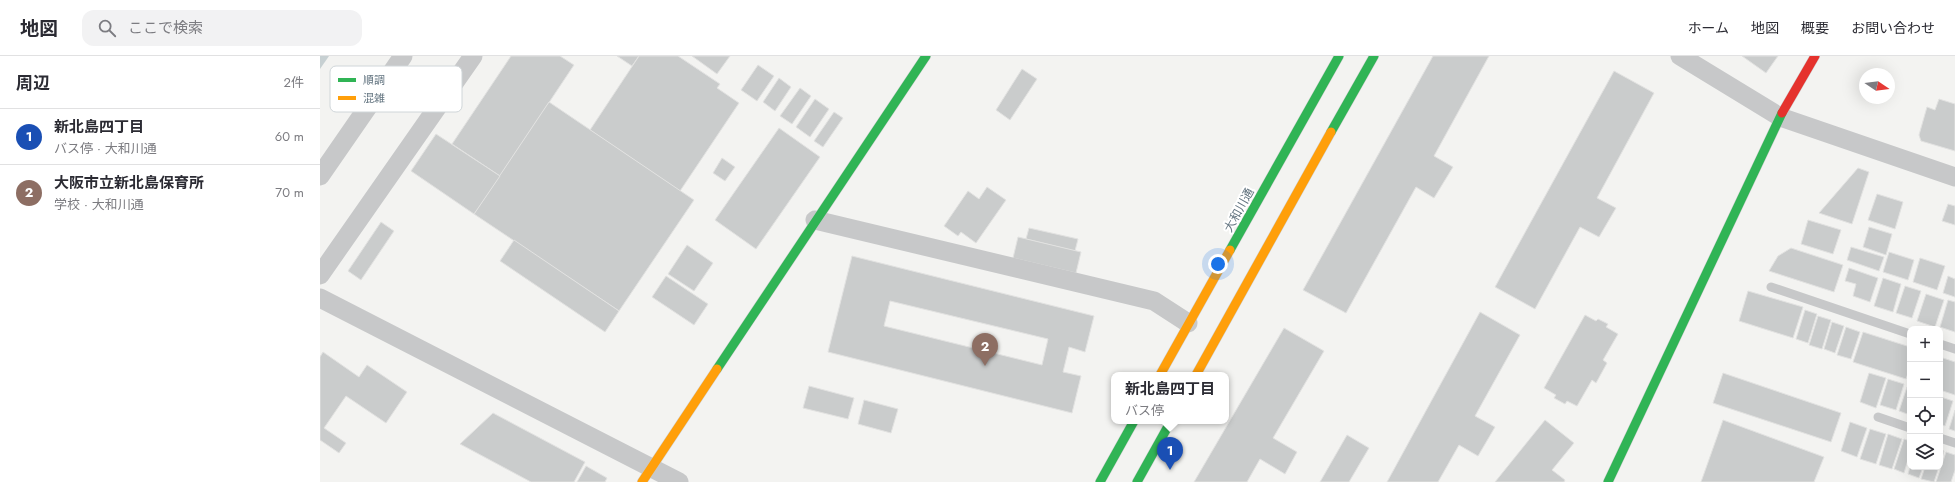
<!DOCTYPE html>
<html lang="ja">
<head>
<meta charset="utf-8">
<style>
	:root { --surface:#fff; --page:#f2f2f3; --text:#2b2b33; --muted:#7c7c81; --line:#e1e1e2; --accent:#ea580c }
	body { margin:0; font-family:Jost,"Noto Sans JP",sans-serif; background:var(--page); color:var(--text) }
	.controls { position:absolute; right:12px; bottom:12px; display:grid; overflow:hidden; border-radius:8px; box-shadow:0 4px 16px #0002 }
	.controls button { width:36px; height:36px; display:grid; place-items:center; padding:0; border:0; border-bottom:1px solid var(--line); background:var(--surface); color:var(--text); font:20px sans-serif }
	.compass { position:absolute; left:1539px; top:12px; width:36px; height:36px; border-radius:50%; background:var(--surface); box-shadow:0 4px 16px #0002; rotate:103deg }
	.you { position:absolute; left:898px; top:208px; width:14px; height:14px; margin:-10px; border:3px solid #fff; border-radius:50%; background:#1a73e8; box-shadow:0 0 0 6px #1a73e833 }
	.badge { display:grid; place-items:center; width:26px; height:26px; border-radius:50%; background:var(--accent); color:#fff; font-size:13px; font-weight:700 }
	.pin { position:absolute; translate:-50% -33px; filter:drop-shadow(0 1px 2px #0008) }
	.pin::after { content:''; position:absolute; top:21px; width:14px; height:12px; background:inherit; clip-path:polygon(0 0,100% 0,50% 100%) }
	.popup { position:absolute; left:791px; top:316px; width:118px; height:52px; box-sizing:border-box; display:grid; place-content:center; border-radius:8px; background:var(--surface); filter:drop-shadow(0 1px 3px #0005); font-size:13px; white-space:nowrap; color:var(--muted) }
	.popup b { font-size:15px; color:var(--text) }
	.popup::after { content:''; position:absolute; left:50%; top:100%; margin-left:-8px; border:8px solid transparent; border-top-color:var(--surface) }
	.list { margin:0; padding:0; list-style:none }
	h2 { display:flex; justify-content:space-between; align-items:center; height:52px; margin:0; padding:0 16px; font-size:17px }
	h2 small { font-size:13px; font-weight:400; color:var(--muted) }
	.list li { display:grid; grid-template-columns:26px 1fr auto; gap:12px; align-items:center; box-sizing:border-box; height:56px; padding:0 16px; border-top:1px solid var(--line) }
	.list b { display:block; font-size:15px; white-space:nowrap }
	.list p { margin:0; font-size:13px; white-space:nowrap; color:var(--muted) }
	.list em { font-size:13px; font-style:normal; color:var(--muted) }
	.icon { flex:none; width:22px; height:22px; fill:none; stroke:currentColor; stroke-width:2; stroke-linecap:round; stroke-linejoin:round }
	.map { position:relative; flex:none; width:1635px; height:426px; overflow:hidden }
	header { display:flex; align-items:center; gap:24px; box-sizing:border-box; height:56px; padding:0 20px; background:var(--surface); border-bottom:1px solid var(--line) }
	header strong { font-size:19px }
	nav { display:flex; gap:22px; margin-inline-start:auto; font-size:14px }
	.search { width:280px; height:36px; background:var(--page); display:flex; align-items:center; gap:10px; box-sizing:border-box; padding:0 14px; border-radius:12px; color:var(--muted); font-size:15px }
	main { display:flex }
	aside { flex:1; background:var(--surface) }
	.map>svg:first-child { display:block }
	.water { fill:#c7d0d2 }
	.building { fill:#cacccc; stroke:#e2e2e1; fill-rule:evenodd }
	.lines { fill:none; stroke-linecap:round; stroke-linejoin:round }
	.fast-casing { stroke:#cfd0d1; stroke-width:10 }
	.slow-casing { stroke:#cfd0d1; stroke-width:10 }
	.jam-casing { stroke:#cfd0d1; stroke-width:10 }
	.lane { stroke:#c7c8c9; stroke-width:9 }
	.street { stroke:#c7c8c9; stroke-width:19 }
	.fast { stroke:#30b455; stroke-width:9 }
	.slow { stroke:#ff9f0a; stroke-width:9 }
	.jam { stroke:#e5322d; stroke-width:9 }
	.labels { text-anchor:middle; stroke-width:4; stroke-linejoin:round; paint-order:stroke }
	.street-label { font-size:12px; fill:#647581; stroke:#fff }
	.key { fill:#fff; stroke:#d0d6d9; stroke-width:1 }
	.key-label { font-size:11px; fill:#647581 }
</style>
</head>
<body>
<header>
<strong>地図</strong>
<div class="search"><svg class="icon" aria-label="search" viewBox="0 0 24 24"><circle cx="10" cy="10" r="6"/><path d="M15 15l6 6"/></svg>ここで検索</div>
<nav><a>ホーム</a><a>地図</a><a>概要</a><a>お問い合わせ</a></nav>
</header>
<main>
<aside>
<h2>周辺<small>2件</small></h2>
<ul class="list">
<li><span class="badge" style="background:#1a4fb4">1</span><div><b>新北島四丁目</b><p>バス停 · 大和川通</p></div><em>60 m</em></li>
<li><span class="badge" style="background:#8d6e63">2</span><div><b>大阪市立新北島保育所</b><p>学校 · 大和川通</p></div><em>70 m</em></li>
</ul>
</aside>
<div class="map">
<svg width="1635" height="426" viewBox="0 0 1635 426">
	<rect width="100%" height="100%" fill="#f3f3f1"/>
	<!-- water -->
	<path class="water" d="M0,0H9L0,13Z"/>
	<!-- building -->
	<g class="building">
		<path d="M191,0H240L254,9L180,120L132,88Z"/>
		<path d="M297,0H319L312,10Z"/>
		<path d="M319,0H358L400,28L397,32L419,47L360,135L270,74Z"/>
		<path d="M372,0H410L397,18Z"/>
		<path d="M1113,0H1169L1114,100L1133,111L1114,142L1096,131L1026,257L983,234Z"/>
		<path d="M1422,0H1458L1446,17Z"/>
		<path d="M438,9L454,20L437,45L421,34Z"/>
		<path d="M702,13L717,23L690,64L676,54Z"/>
		<path d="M1294,15L1334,37L1277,142L1296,152L1279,181L1260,171L1215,253L1175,231Z"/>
		<path d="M459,22L471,31L455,55L443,46Z"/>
		<path d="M480,32L491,40L472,68L460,60Z"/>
		<path d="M495,43L509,53L490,81L476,71Z"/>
		<path d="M1619,43L1635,48V95L1601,85L1599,79L1607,51L1615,54Z"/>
		<path d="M229,46L374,144L299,255L154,158Z"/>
		<path d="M514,56L523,62L503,91L494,85Z"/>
		<path d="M459,72L500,101L436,193L395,164Z"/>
		<path d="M116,78L180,120L154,158L91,115Z"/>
		<path d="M402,102L415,111L405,125L393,117Z"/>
		<path d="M1538,112L1549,116L1532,168L1499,157Z"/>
		<path d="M667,131L686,144L656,187L641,176L638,180L624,170L648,135L659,143Z"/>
		<path d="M1557,138L1583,146L1575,173L1548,164Z"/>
		<path d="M1628,148L1635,150V169L1622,165Z"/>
		<path d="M1488,164L1521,174L1513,198L1481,188Z"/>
		<path d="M61,166L74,175L41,224L28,215Z"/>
		<path d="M1549,171L1572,178L1566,199L1543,191Z"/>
		<path d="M709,172L758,183L755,195L706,183Z"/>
		<path d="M698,181L761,196L756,217L693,202Z"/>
		<path d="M194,184L299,255L285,276L180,205Z"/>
		<path d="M367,189L393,207L374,235L348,218Z"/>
		<path d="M1531,191L1564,201L1559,215L1527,204Z"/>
		<path d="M1471,192L1523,209L1514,236L1449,215L1458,200Z"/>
		<path d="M1569,196L1594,204L1588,224L1563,216Z"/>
		<path d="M532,200L774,260L765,296L749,291L743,316L761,320L752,357L508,296ZM570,245L728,283L722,309L564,270Z"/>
		<path d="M1600,202L1625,210L1617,234L1593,226Z"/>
		<path d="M1529,212L1558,222L1550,246L1533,240L1536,228L1525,225Z"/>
		<path d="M346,220L388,248L374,269L332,241Z"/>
		<path d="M1628,220L1635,223V241L1623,237Z"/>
		<path d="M1563,222L1581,228L1573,256L1554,250Z"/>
		<path d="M1585,230L1601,235L1592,262L1576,257Z"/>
		<path d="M1428,235L1483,251L1473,282L1419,265Z"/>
		<path d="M1606,238L1624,244L1615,271L1597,265Z"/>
		<path d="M1628,244L1635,246V276L1620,271Z"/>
		<path d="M1485,254L1497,258L1488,287L1476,283Z"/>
		<path d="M1160,256L1200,279L1155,360L1175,371L1158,400L1139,389L1118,426H1067Z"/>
		<path d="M1265,259L1276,265L1278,263L1288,268L1286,271L1298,278L1283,304L1287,307L1276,327L1272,324L1257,350L1247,345L1245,348L1234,342L1236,339L1224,332Z"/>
		<path d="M1498,260L1511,264L1502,293L1489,289Z"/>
		<path d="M1512,266L1524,270L1515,297L1504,293Z"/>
		<path d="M1526,271L1540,276L1531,303L1517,299Z"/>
		<path d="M964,272L1004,295L953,382L977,396L965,418L940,403L927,426H874Z"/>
		<path d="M1543,276L1590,291V312L1586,323L1533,306Z"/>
		<path d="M3,296L39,321L47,309L87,336L66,367L26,340L4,372L26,387L19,397L0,384V301Z"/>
		<path d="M1620,301L1635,306V339L1620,334Z"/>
		<path d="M1403,317L1521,357L1511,386L1393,347Z"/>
		<path d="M1549,317L1566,322L1556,352L1540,346Z"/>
		<path d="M1568,323L1584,328L1576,354L1560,349Z"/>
		<path d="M489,330L534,342L528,363L483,352Z"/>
		<path d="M1587,331L1590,332V359L1579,355Z"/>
		<path d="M1621,341L1633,345L1625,370L1620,368Z"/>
		<path d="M544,344L578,353L571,377L538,368Z"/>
		<path d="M1635,354V375L1629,373Z"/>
		<path d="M173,357L265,406L254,426H211L140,388Z"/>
		<path d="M1225,364L1254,387L1232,414L1245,424L1244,426H1175Z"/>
		<path d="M1403,364L1504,401L1494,426H1381Z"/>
		<path d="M1530,366L1547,372L1537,401L1521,395Z"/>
		<path d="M1550,373L1566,378L1556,408L1540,403Z"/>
		<path d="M1568,378L1582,383L1572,413L1559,409Z"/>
		<path d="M1027,379L1049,392L1029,426H1000Z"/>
		<path d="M1584,383L1590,385V397L1584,417L1574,413Z"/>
		<path d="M1620,393L1624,395L1620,408Z"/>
		<path d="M1626,396L1635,399V414L1631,426H1616Z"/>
		<path d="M266,410L287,422L285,426H257Z"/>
		<path d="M1590,411H1603L1599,422L1588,418Z"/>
		<path d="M1605,411H1619L1614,426L1601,423Z"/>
	</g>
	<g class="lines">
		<defs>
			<g id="fast">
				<path d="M1011,76L1054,0"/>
				<path d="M910,194L1019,0"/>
				<path d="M397,313L606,0"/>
				<path d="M780,426L814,365"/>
				<path d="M817,426L851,365"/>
				<path d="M1288,426L1462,57"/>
			</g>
			<g id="slow">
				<path d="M840,319L910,194"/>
				<path d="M876,319L1011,76"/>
				<path d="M322,426L397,313"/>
			</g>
			<path id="jam" d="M1462,57L1495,0"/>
		</defs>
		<!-- fast casing -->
		<use href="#fast" class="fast-casing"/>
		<!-- slow casing -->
		<use href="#slow" class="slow-casing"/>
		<!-- jam casing -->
		<use href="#jam" class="jam-casing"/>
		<!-- lane -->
		<g class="lane">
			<path d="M1451,231L1590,278"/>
			<path d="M1620,288L1635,293"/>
			<path d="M1558,361L1590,372"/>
			<path d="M1620,382L1635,387"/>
		</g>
		<!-- street -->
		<g class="street">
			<path d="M1360,0L1460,61L1635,121"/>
			<path d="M0,120L83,0"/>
			<path d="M495,164L834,245L868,267"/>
			<path d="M0,219L153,0"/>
			<path d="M0,242L359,426"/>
		</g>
		<!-- fast -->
		<use href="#fast" class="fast"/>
		<!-- slow -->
		<use href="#slow" class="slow"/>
		<!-- jam -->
		<use href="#jam" class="jam"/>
	</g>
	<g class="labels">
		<!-- street labels -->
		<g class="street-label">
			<text transform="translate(919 154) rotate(-61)" y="4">大和川通</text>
		</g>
	</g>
	<!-- legend -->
	<rect x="10" y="10" width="132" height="46" rx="6" class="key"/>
	<rect x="18" y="22" width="18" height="4" fill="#30b455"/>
	<rect x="18" y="40" width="18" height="4" fill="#ff9f0a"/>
	<g class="key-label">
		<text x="43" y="28">順調</text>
		<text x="43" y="46">混雑</text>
	</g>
</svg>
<div class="controls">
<button>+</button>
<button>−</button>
<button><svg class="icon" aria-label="locate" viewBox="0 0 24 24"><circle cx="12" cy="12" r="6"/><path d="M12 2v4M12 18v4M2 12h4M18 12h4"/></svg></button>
<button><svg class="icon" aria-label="layers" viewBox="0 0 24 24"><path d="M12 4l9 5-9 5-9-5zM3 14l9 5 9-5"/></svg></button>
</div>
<svg class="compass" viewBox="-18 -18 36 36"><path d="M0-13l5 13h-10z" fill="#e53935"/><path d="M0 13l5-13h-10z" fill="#7c7c81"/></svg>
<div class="you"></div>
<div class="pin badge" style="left:850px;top:414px;background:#1a4fb4">1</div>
<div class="popup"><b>新北島四丁目</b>バス停</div>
<div class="pin badge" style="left:665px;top:310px;background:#8d6e63">2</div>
</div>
</main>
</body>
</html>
